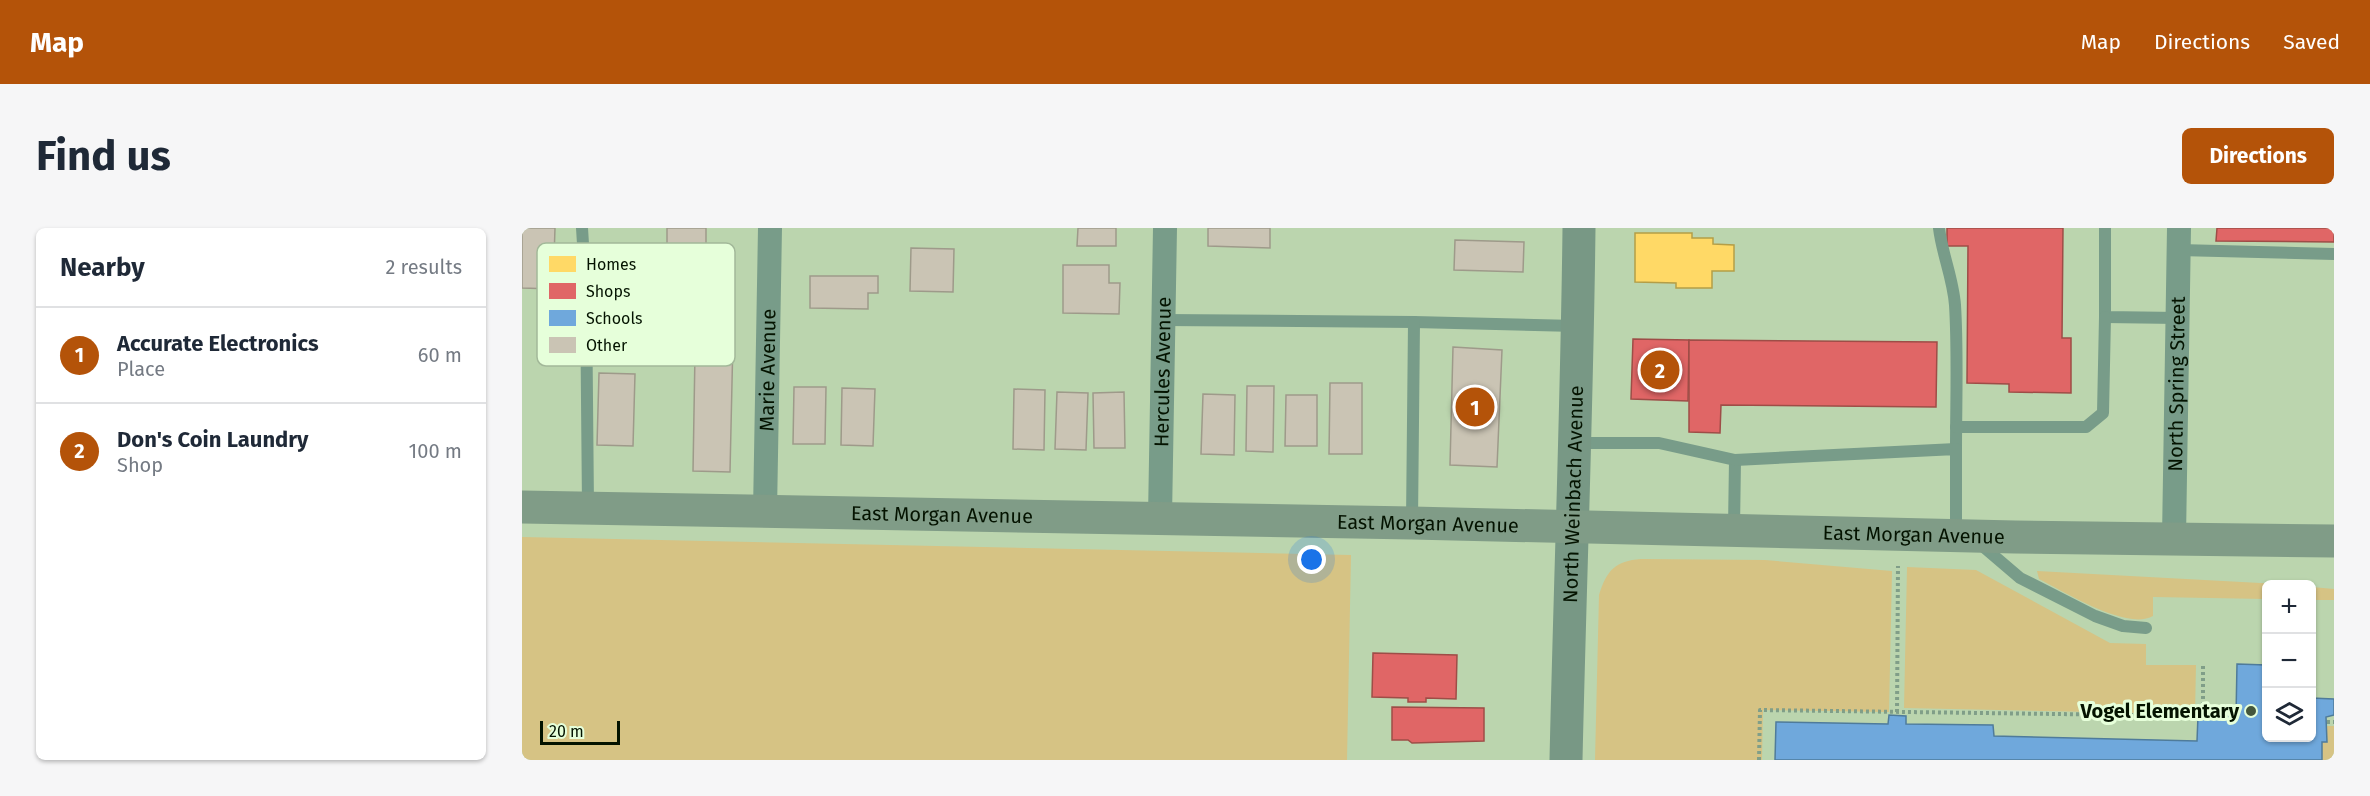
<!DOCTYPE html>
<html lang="en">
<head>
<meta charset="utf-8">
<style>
	:root { --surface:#fff; --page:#f6f6f7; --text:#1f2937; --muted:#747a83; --line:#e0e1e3; --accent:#b45309 }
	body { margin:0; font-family:"Fira Sans",sans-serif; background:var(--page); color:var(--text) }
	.controls { position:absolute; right:18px; bottom:18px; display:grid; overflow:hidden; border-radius:9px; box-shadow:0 2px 4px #0004 }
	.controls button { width:54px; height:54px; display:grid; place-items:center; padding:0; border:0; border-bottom:2px solid var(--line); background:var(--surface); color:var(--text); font:30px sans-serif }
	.scale { position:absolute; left:18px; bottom:15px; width:80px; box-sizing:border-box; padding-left:6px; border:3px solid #041300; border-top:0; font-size:16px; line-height:21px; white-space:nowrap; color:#041300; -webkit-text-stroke:4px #e6ffda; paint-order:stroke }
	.you { position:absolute; left:790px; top:332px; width:21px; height:21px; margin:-15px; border:4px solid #fff; border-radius:50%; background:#1a73e8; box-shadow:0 0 0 9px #1a73e833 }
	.badge { display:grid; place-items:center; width:39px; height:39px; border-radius:50%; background:var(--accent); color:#fff; font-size:20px; font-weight:700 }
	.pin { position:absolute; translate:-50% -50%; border:3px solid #fff; box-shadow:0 2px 6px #0006 }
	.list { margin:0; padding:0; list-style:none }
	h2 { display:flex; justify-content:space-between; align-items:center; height:78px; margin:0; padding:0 24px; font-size:26px }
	h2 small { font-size:20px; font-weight:400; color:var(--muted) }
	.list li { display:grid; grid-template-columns:39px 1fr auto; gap:18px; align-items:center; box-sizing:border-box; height:96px; padding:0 24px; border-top:2px solid var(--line) }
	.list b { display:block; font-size:22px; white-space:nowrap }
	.list p { margin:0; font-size:20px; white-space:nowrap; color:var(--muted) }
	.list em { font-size:20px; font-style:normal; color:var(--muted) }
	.icon { flex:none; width:33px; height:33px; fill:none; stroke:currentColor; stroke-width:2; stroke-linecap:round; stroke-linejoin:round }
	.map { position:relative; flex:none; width:1812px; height:532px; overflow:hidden; border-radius:9px }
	header { display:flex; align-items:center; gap:36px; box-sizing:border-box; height:84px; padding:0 30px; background:var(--accent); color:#fff }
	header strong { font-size:28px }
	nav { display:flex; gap:33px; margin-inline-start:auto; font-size:21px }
	.intro { display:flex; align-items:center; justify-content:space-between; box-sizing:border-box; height:144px; padding:0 36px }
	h1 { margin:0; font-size:42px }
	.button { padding:15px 27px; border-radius:9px; background:var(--accent); color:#fff; font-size:21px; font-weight:700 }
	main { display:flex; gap:36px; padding:0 36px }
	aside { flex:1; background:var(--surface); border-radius:9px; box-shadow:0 2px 4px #0004 }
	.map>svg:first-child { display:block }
	.green { fill:#d6c384 }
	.homes { fill:#ffd966; stroke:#b49e47; stroke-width:1.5 }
	.shops { fill:#e06666; stroke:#9e4d47; stroke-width:1.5 }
	.schools { fill:#6fa8dc; stroke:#4f7b9a; stroke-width:1.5 }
	.building { fill:#cac4b4; stroke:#9e9a8a; stroke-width:1.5 }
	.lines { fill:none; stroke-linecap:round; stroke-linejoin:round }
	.path { stroke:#809e88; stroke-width:4; stroke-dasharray:3 3; stroke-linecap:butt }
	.lane { stroke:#789c89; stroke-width:12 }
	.street { stroke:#789c89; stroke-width:24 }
	.secondary { stroke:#789885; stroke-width:33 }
	.primary { stroke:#809c87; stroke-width:33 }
	.poi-dot { fill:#44573d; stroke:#e6ffda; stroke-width:2 }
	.labels { text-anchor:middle; stroke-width:6; stroke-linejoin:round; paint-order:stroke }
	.street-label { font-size:20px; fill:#041300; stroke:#e6ffda }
	.poi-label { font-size:20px; font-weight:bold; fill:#041300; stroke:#e6ffda; text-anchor:end }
	.key { fill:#e6ffda; stroke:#a2b899; stroke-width:1.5 }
	.key-label { font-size:16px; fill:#041300 }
</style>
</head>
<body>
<header>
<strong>Map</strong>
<nav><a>Map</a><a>Directions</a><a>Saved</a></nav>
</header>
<div class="intro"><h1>Find us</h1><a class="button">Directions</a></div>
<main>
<aside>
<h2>Nearby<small>2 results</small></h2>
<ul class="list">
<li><span class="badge">1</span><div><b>Accurate Electronics</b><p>Place</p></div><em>60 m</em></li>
<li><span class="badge">2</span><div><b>Don's Coin Laundry</b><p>Shop</p></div><em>100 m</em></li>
</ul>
</aside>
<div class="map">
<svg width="1812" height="532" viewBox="0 0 1812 532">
	<rect width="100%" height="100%" fill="#bbd5ae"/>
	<!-- green -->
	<g class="green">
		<path d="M0,309L829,327L825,532H0Z"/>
		<path d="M1119,331L1243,332L1370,343L1367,484L1241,482L1240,532H1073L1077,367C1085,342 1093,333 1119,331Z"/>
		<path d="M1385,339L1454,342L1588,415L1624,416V437H1674L1673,486L1382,480Z"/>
		<path d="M1515,343L1757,356H1744V371L1631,369V388C1605,403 1543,364 1517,351Z"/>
		<path d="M1790,359L1812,361V372H1790Z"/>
		<path d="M1805,498H1812V532H1800V514L1805,513Z"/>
	</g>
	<!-- homes -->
	<path class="homes" d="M1113,5H1170V10H1191V16L1212,17V43H1190V60H1154V55L1113,54Z"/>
	<!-- shops -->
	<g class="shops">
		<path d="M1425,0H1541L1540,110H1549V165L1487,164V156L1445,155L1446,18H1425Z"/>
		<path d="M1695,0H1812V14L1694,13Z"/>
		<path d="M1111,111L1167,112L1166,173L1109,171Z"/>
		<path d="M1167,112L1415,114L1414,179L1199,177L1198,205L1167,204Z"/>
		<path d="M851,425L935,427L934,471L904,470V474H886V470L850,469Z"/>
		<path d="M870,479L962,480V513L890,515L886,512H870Z"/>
	</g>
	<!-- schools -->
	<path class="schools" d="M1715,436L1744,437V509H1790V470L1812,471V487L1804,489L1805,514H1800V532H1253L1254,494L1366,496L1367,487L1384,488V496L1471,497L1472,508L1675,513L1676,488H1714Z"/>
	<!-- building -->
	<g class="building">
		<path d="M0,0H33L31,61L0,60Z"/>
		<path d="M145,0H184V26H166V16H145Z"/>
		<path d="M556,0H594V18H555Z"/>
		<path d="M686,0H748V20L686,18Z"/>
		<path d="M933,12L1002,14L1001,44L932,42Z"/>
		<path d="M389,20L432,21L431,64L388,63Z"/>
		<path d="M541,37H587V55H598L597,86L541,85Z"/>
		<path d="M288,48H356V65H346V81L288,80Z"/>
		<path d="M174,66H212L208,244L171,243Z"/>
		<path d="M931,119L980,122L975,239L928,237Z"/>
		<path d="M77,145L113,146L111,218L75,217Z"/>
		<path d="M808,155H840V226H807Z"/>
		<path d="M725,158H752L751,224L724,223Z"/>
		<path d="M272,159H304L303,216H271Z"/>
		<path d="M320,160L353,161L351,218L319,217Z"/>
		<path d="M492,161L523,162L522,222L491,221Z"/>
		<path d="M535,164L566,165L564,222L533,221Z"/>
		<path d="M602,164L603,220H572L571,165Z"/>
		<path d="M681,166L713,167L712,227L679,226Z"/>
		<path d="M764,167H795V218H763Z"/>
	</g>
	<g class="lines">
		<!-- path -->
		<g class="path">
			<path d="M1375,484L1376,338"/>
			<path d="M1805,494H1812"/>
			<path d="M1237,532L1238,482L1681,488V437"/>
		</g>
		<!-- lane -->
		<g class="lane">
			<path d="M60,0L64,64L66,279"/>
			<path d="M1417,0C1420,26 1431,50 1433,77C1436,125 1434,174 1434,221"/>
			<path d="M1583,0V89L1656,90"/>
			<path d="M1657,22L1812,26"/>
			<path d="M641,92L892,94L1054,98"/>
			<path d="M1434,199H1564L1581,185L1583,89"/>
			<path d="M1054,215H1137L1213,232L1212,300"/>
			<path d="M1213,232L1434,221V307"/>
			<path d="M890,293L892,94"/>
			<path d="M1457,315L1498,350L1573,388L1601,398L1624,400"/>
		</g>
		<!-- street -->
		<g class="street">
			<path id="s1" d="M243,284L248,0"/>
			<path id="s2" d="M638,290L643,0"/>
			<path id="s3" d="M1652,310L1657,0"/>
		</g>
		<!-- secondary -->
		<path class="secondary" id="s4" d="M1044,532C1048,355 1055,177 1057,0"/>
		<!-- primary -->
		<path class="primary" id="s5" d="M0,279L890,295L1493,309L1812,313"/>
	</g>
	<!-- markers -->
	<circle class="poi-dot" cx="1729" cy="483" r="6"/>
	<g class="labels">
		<!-- street labels -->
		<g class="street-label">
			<text dy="7" stroke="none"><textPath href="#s1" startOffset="142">Marie Avenue</textPath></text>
			<text dy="7" stroke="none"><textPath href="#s2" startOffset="146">Hercules Avenue</textPath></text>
			<text dy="7" stroke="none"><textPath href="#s3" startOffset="154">North Spring Street</textPath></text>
			<text dy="7" stroke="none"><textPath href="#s4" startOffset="266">North Weinbach Avenue</textPath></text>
			<text dy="7" stroke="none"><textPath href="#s5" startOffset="420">East Morgan Avenue</textPath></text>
			<text dy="7" stroke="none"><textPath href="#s5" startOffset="906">East Morgan Avenue</textPath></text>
			<text dy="7" stroke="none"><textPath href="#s5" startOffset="1392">East Morgan Avenue</textPath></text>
		</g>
		<!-- poi labels -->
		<g class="poi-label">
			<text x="1717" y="490">Vogel Elementary</text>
		</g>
	</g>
	<!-- legend -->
	<rect x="15" y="15" width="198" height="123" rx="9" class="key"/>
	<rect x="27" y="28" width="27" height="16" fill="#ffd966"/>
	<rect x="27" y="55" width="27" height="16" fill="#e06666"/>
	<rect x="27" y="82" width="27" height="16" fill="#6fa8dc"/>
	<rect x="27" y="109" width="27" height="16" fill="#cac4b4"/>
	<g class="key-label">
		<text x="64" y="42">Homes</text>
		<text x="64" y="69">Shops</text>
		<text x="64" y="96">Schools</text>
		<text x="64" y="123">Other</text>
	</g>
</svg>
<div class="controls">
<button>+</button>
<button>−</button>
<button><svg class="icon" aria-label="layers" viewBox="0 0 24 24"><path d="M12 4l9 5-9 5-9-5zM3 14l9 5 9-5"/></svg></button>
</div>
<div class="scale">20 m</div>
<div class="you"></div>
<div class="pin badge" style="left:953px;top:179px">1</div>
<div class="pin badge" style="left:1138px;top:142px">2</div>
</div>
</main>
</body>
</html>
